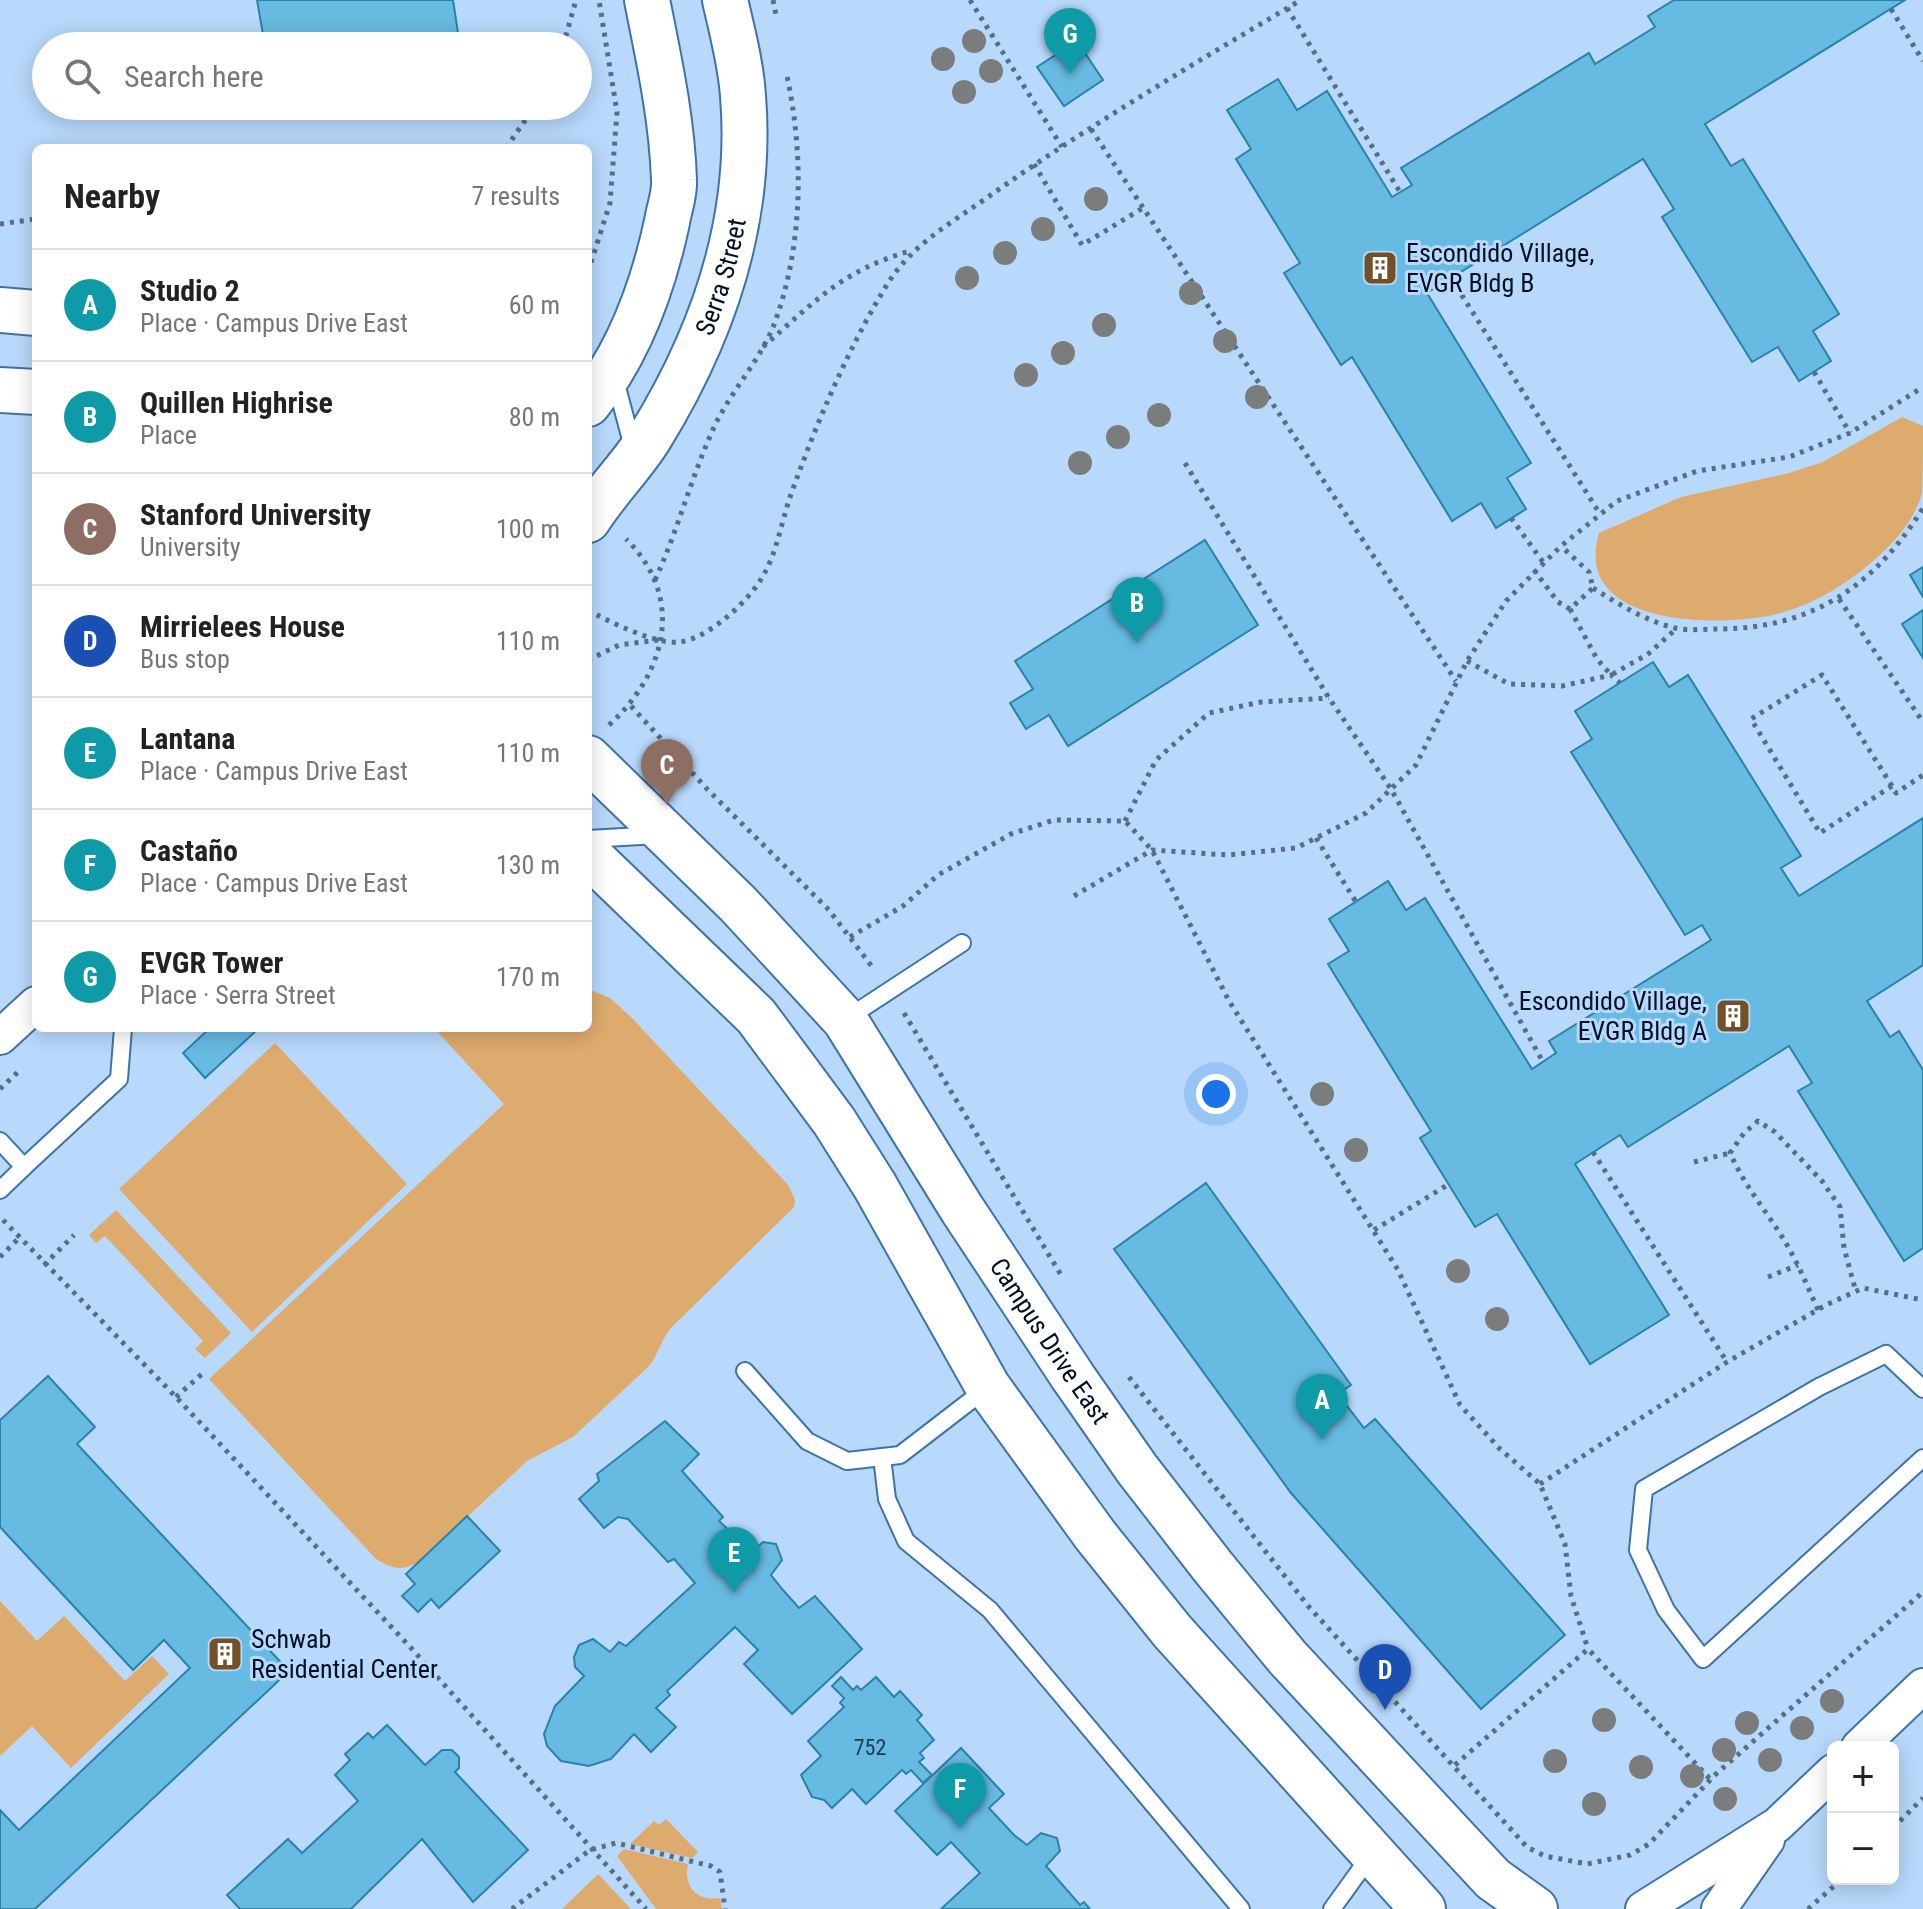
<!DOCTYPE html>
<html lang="en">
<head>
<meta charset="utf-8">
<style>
	:root { --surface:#fff; --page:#f2f2f2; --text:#222; --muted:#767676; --line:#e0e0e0; --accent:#d93025 }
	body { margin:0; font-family:"Roboto Condensed",sans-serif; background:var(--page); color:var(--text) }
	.controls { position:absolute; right:24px; bottom:24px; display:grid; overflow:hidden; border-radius:12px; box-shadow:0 4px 20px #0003 }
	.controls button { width:72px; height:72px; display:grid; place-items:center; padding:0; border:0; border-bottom:2px solid var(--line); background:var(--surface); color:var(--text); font:40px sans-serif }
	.you { position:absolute; left:1216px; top:1094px; width:28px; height:28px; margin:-20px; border:6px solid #fff; border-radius:50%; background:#1a73e8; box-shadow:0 0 0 12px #1a73e833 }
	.badge { display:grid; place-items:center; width:52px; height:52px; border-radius:50%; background:var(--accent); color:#fff; font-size:26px; font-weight:700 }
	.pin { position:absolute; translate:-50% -66px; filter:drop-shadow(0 2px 4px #0008) }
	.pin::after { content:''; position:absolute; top:42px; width:28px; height:24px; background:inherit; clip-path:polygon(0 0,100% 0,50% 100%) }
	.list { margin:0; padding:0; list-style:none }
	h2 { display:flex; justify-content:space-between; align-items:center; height:104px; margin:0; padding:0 32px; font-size:34px }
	h2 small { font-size:26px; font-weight:400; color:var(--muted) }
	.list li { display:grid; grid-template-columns:52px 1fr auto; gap:24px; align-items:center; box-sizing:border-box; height:112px; padding:0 32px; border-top:2px solid var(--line) }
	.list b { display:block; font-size:30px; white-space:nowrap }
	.list p { margin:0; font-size:26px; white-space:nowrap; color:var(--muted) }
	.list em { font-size:26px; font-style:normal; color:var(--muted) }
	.icon { flex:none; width:44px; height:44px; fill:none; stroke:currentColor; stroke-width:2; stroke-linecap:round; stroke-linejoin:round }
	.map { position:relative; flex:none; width:1923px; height:1909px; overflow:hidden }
	.search { position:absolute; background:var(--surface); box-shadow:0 4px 20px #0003; left:32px; top:32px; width:560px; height:88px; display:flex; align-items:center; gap:20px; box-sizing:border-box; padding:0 28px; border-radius:44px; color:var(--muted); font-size:30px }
	.panel { position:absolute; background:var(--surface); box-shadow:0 4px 20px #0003; left:32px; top:144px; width:560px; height:888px; border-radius:12px }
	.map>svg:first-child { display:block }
	.green { fill:#deab6e }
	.building { fill:#67bae1; stroke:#2a82a6; stroke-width:2 }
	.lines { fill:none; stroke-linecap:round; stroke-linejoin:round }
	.lane-casing { stroke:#3f72a6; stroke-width:20 }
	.street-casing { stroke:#3f72a6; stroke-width:38 }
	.secondary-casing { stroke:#3f72a6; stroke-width:48 }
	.path { stroke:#566e88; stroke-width:5; stroke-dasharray:4 6; stroke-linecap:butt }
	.lane { stroke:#fff; stroke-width:16 }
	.street { stroke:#fff; stroke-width:34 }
	.secondary { stroke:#fff; stroke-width:44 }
	.tree { fill:#7a7d7c }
	.labels { text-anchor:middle; stroke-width:6; stroke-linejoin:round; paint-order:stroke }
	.number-label { font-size:22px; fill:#1a3a53 }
	.poi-label { font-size:26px; fill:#001024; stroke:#b8d9fb; text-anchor:start }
	.street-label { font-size:26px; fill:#001024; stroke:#b8d9fb }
</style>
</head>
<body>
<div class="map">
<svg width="1923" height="1909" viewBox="0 0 1923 1909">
	<rect width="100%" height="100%" fill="#b8d9fb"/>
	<!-- green -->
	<g class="green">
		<path d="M1902,417L1923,426C1923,446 1923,473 1922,493C1915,520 1894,543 1873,561C1845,585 1813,605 1777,614C1719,628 1571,627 1599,533L1681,497L1789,473L1823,462Z"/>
		<path d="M588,989L610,998L633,1019L789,1186L795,1200L794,1207L671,1328C660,1341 658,1357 647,1368L573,1437L527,1461L420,1561C403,1572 391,1569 375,1558L209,1379L504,1104L434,1028H588Z"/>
		<path d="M275,1043L407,1184L252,1332L119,1189Z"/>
		<path d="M116,1210L231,1333L205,1358L195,1349L203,1341L105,1236L96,1243L89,1235Z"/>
		<path d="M0,1601L37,1641L64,1616L125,1681L152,1656L169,1674L71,1768L32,1726L0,1756Z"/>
		<path d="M666,1819L698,1852L692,1858L630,1844L654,1821L659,1825Z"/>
		<path d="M624,1849L688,1864C683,1886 697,1902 720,1898L722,1909H656L617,1856Z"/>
		<path d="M598,1874L631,1909H562Z"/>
	</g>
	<!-- building -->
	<g class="building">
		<path d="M257,0H453L460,46H265Z"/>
		<path d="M1674,0H1905L1705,124L1731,166L1743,159L1839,314L1813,331L1831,361L1799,381L1778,347L1752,362L1662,217L1674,209L1643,159L1427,293L1531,463L1507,478L1526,509L1496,528L1481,503L1452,521L1352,357L1341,365L1284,273L1300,263L1236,159L1251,149L1227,110L1278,79L1297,110L1327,91L1392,197L1412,185L1401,168L1589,53L1595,64L1655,27L1648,16Z"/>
		<path d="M1077,41L1103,80L1064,106L1037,67Z"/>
		<path d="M275,106H322L277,114Z"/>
		<path d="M1205,540L1258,625L1068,746L1049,715L1026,729L1010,703L1033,689L1015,661Z"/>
		<path d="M1923,567V597L1910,575Z"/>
		<path d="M1923,610V658L1902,624Z"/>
		<path d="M1653,662L1669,687L1688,675L1801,856L1781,868L1799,896L1923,818V965L1867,1001L1890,1037L1899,1031L1923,1070V1248L1904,1261L1798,1091L1812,1083L1789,1046L1628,1147L1620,1135L1575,1164L1669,1315L1590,1364L1497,1214L1475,1227L1420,1138L1431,1131L1328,964L1349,951L1329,919L1388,881L1406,910L1425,898L1532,1069L1556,1053L1549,1041L1711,940L1702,925L1685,935L1571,752L1592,739L1575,711Z"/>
		<path d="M210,1028H259L205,1078L183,1053Z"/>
		<path d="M1206,1183L1351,1385L1338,1394L1364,1428L1375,1419L1565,1635L1481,1709L1291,1493L1114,1249Z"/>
		<path d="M48,1376L95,1427L77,1444L289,1671L35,1909H0V1810L19,1830L190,1668L164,1640L133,1670L0,1527V1420Z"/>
		<path d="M665,1421L699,1454L682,1471L723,1517L719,1521L752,1552L763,1542L776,1544L782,1560L771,1575L783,1590L799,1608L815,1596L862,1649L792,1714L744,1664L758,1650L735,1627L667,1691L670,1695L656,1708L676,1727L651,1752L634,1734L611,1759L589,1766L561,1761L547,1746L544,1734L555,1706L584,1676L575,1667L574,1657L579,1645L593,1639L610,1652L619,1642L626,1646L695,1583L674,1559L668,1562L628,1519L618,1517L604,1528L579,1499L599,1481L597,1474Z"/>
		<path d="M467,1516L500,1551L439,1608L431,1599L418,1612L402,1596L415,1584L406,1574Z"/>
		<path d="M841,1677L853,1690L857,1686L861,1690L876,1677L894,1697L900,1691L922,1715L917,1720L934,1740L920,1753L924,1758L919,1762L932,1775L923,1783L911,1770L906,1774L902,1770L866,1804L852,1789L832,1808L824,1800L812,1797L801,1775L821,1756L808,1741L844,1707L840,1703L844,1698L832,1686Z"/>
		<path d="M387,1725L425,1765L442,1750H452L459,1757V1768L455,1772L528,1850L473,1902L422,1839L351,1909H240L227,1895L288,1839L302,1853L358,1801L335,1775L350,1760L345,1754L368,1733L373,1738Z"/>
		<path d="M961,1748L1004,1794L989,1808L1014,1835L1027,1845L1041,1833L1057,1838L1060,1851L1046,1866L1080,1905L1084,1902L1090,1909H941L980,1873L951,1842L937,1855L895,1811Z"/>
	</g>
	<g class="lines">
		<defs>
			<g id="lane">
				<path d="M614,376L634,451"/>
				<path d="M588,839L658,835"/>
				<path d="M846,1019L962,943"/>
				<path d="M0,1141L24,1167L119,1079L123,1028"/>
				<path d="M0,1190L24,1167"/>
				<path d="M745,1371L807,1441L847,1461L900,1455L987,1388"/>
				<path d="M1923,1389L1886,1354L1819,1387L1644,1489L1638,1550L1666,1610L1703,1659L1923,1458"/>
				<path d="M882,1457L887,1499L906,1541L990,1610L1241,1909"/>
				<path d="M1332,1909L1371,1855"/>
			</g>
			<g id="street">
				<path d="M0,1037L36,1004"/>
				<path d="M1859,1747L1923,1686"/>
				<path d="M1643,1909L1777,1825L1833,1772"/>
				<path d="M1719,1909L1767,1840"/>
			</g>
			<g id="secondary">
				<path d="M0,310L36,313"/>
				<path d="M0,390L36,392"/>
				<path d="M588,404C630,352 653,287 667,222C669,209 675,194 674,180C672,119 659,60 647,0"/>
				<path id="s1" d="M588,520C607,490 632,466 650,437C714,333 753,219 743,96C741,64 732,31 725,0"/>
				<path id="s2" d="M588,758L738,904L845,1020L962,1209L1073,1377L1137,1469L1213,1567L1287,1657L1493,1879L1535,1909"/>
				<path d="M588,854L756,1016L834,1121L875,1186L988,1387L1095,1535L1172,1631L1423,1909"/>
			</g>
		</defs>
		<!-- lane casing -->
		<use href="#lane" class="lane-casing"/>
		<!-- street casing -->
		<use href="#street" class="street-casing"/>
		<!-- secondary casing -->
		<use href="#secondary" class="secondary-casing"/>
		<!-- path -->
		<g class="path">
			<path d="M773,0L776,15"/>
			<path d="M970,0L1062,147"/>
			<path d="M1287,8L1400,192"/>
			<path d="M1891,9L1923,61"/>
			<path d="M563,46L576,0"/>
			<path d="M1091,129L1456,681"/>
			<path d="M506,148L535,106"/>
			<path d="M1034,164L1082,245L1143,208"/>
			<path d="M0,224L36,219"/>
			<path d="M588,272L610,203L617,112L599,0"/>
			<path d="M1451,278L1600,514"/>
			<path d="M763,347C814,302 843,270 910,251"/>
			<path d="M1814,372L1850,433"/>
			<path d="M1185,463L1329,698L1391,789L1543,1062"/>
			<path d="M1511,518L1543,562"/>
			<path d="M1534,570L1558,602L1570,609L1593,588L1589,572L1561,546"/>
			<path d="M655,580C679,528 692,473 717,421C734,388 762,357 775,322C803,245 804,155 787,76"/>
			<path d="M1593,588C1618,604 1646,621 1675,628C1688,631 1704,629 1718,629C1811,629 1875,586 1923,508"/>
			<path d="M1839,599L1923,722"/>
			<path d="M1570,609L1597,659L1611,675L1648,654L1676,629"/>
			<path d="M588,610C607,621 657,645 679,642C700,640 725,620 740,605C779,567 776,533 794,486C819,417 850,345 888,283C913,244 951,223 988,197C1088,126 1195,63 1301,0"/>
			<path d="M588,660L619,645L659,640"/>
			<path d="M1467,661L1509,684L1562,686L1611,675L1620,683"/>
			<path d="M631,706L708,790L829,910L873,968"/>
			<path d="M609,725C666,673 686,598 626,539"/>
			<path d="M1892,786L1820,833L1751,719L1822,675L1892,786L1896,793L1923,775"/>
			<path d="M1125,821L1156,760L1209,713L1261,702L1329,698"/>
			<path d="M1316,838L1356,902"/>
			<path d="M1074,896L1152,850L1228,855L1296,848L1366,813L1416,765L1467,661L1506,601L1561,546L1617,501L1697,471L1789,457L1850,433L1923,387"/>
			<path d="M850,937L903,906L938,875L1011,834L1054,820L1125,821L1152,850L1229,1001L1398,1270L1460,1405L1500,1449L1540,1484L1565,1544L1571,1596L1588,1649"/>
			<path d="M904,1013L1061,1275"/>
			<path d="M0,1089L20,1070"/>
			<path d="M1593,1152L1727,1362"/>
			<path d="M1694,1162L1730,1153"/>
			<path d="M3,1220L176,1397L412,1649L646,1909"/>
			<path d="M1374,1230L1449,1184"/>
			<path d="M0,1257L19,1238"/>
			<path d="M44,1265L74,1235"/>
			<path d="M1768,1277L1798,1265"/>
			<path d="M1818,1310C1806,1283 1795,1256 1779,1232C1760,1203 1744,1184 1730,1153L1744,1133L1758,1121L1775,1132L1822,1181L1840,1207L1844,1248L1856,1292"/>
			<path d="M1129,1377L1309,1607L1527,1847L1545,1856L1587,1864L1630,1855L1649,1844L1716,1774L1923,1592"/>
			<path d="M176,1397L203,1373"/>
			<path d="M1540,1484L1727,1362L1826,1305L1863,1288L1923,1300"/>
			<path d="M1455,1765L1588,1649L1710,1779"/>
			<path d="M1893,1828L1923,1798"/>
			<path d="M512,1909L590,1850L616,1843L711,1866L720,1872L725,1909"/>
			<path d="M1808,1909L1842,1879"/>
		</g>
		<!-- lane -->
		<use href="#lane" class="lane"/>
		<!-- street -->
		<use href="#street" class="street"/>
		<!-- secondary -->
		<use href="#secondary" class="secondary"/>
	</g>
	<!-- trees -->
	<g class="tree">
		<circle cx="974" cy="41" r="12"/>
		<circle cx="943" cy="59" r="12"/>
		<circle cx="991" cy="71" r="12"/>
		<circle cx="964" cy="92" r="12"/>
		<circle cx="1096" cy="199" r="12"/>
		<circle cx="1043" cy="229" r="12"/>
		<circle cx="1005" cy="253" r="12"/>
		<circle cx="967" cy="278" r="12"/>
		<circle cx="1191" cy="293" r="12"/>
		<circle cx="1104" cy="325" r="12"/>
		<circle cx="1225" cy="341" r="12"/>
		<circle cx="1063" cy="353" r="12"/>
		<circle cx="1026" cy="375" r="12"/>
		<circle cx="1257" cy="397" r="12"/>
		<circle cx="1159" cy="415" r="12"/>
		<circle cx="1118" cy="437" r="12"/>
		<circle cx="1080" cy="463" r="12"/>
		<circle cx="1322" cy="1094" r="12"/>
		<circle cx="1356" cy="1150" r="12"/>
		<circle cx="1458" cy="1271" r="12"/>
		<circle cx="1497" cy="1319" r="12"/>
		<circle cx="1832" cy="1701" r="12"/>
		<circle cx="1604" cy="1720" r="12"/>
		<circle cx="1747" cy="1723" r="12"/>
		<circle cx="1802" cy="1728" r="12"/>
		<circle cx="1724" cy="1750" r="12"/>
		<circle cx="1770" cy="1760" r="12"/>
		<circle cx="1555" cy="1761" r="12"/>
		<circle cx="1641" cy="1767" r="12"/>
		<circle cx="1692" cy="1776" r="12"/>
		<circle cx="1725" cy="1799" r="12"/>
		<circle cx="1594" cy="1804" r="12"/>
	</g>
	<!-- icons -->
	<defs>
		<symbol id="building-square" viewBox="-11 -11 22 22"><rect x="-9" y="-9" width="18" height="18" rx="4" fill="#725128" stroke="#b8d9fb"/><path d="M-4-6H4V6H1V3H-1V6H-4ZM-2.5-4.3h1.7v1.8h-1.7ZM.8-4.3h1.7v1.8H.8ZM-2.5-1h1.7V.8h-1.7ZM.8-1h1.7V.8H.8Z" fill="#fff"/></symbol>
	</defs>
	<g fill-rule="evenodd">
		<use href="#building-square" x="1360" y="248" width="40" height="40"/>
		<use href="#building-square" x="1713" y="996" width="40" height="40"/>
		<use href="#building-square" x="205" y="1634" width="40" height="40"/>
	</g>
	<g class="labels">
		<!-- number labels -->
		<g class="number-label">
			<text x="870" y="1755">752</text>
		</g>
		<!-- poi labels -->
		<g class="poi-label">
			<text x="1406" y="262">Escondido Village,<tspan x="1406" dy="30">EVGR Bldg B</tspan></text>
			<text x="1707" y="1010" text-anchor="end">Escondido Village,<tspan x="1707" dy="30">EVGR Bldg A</tspan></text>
			<text x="251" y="1648">Schwab<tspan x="251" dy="30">Residential Center</tspan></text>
		</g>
		<!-- street labels -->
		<g class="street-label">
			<text dy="9" stroke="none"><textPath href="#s1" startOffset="280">Serra Street</textPath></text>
			<text dy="9" stroke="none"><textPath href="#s2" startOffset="748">Campus Drive East</textPath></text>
		</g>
	</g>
</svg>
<div class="controls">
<button>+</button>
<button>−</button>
</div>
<div class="you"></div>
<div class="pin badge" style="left:1322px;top:1440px;background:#0f9aa8">A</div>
<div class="pin badge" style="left:1137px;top:643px;background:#0f9aa8">B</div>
<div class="pin badge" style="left:667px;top:805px;background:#8d6e63">C</div>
<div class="pin badge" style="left:1385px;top:1710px;background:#1a4fb4">D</div>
<div class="pin badge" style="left:734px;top:1593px;background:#0f9aa8">E</div>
<div class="pin badge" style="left:960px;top:1829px;background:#0f9aa8">F</div>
<div class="pin badge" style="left:1070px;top:74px;background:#0f9aa8">G</div>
<div class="search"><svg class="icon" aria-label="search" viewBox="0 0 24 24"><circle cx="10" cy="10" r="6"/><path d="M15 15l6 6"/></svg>Search here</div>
<section class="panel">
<h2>Nearby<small>7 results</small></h2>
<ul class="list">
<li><span class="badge" style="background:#0f9aa8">A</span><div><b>Studio 2</b><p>Place · Campus Drive East</p></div><em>60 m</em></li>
<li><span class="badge" style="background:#0f9aa8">B</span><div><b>Quillen Highrise</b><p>Place</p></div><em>80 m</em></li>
<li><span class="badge" style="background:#8d6e63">C</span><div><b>Stanford University</b><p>University</p></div><em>100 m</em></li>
<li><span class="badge" style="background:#1a4fb4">D</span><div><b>Mirrielees House</b><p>Bus stop</p></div><em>110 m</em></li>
<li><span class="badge" style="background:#0f9aa8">E</span><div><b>Lantana</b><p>Place · Campus Drive East</p></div><em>110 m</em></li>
<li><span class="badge" style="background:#0f9aa8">F</span><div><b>Castaño</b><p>Place · Campus Drive East</p></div><em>130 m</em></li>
<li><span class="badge" style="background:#0f9aa8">G</span><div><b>EVGR Tower</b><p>Place · Serra Street</p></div><em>170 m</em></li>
</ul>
</section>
</div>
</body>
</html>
